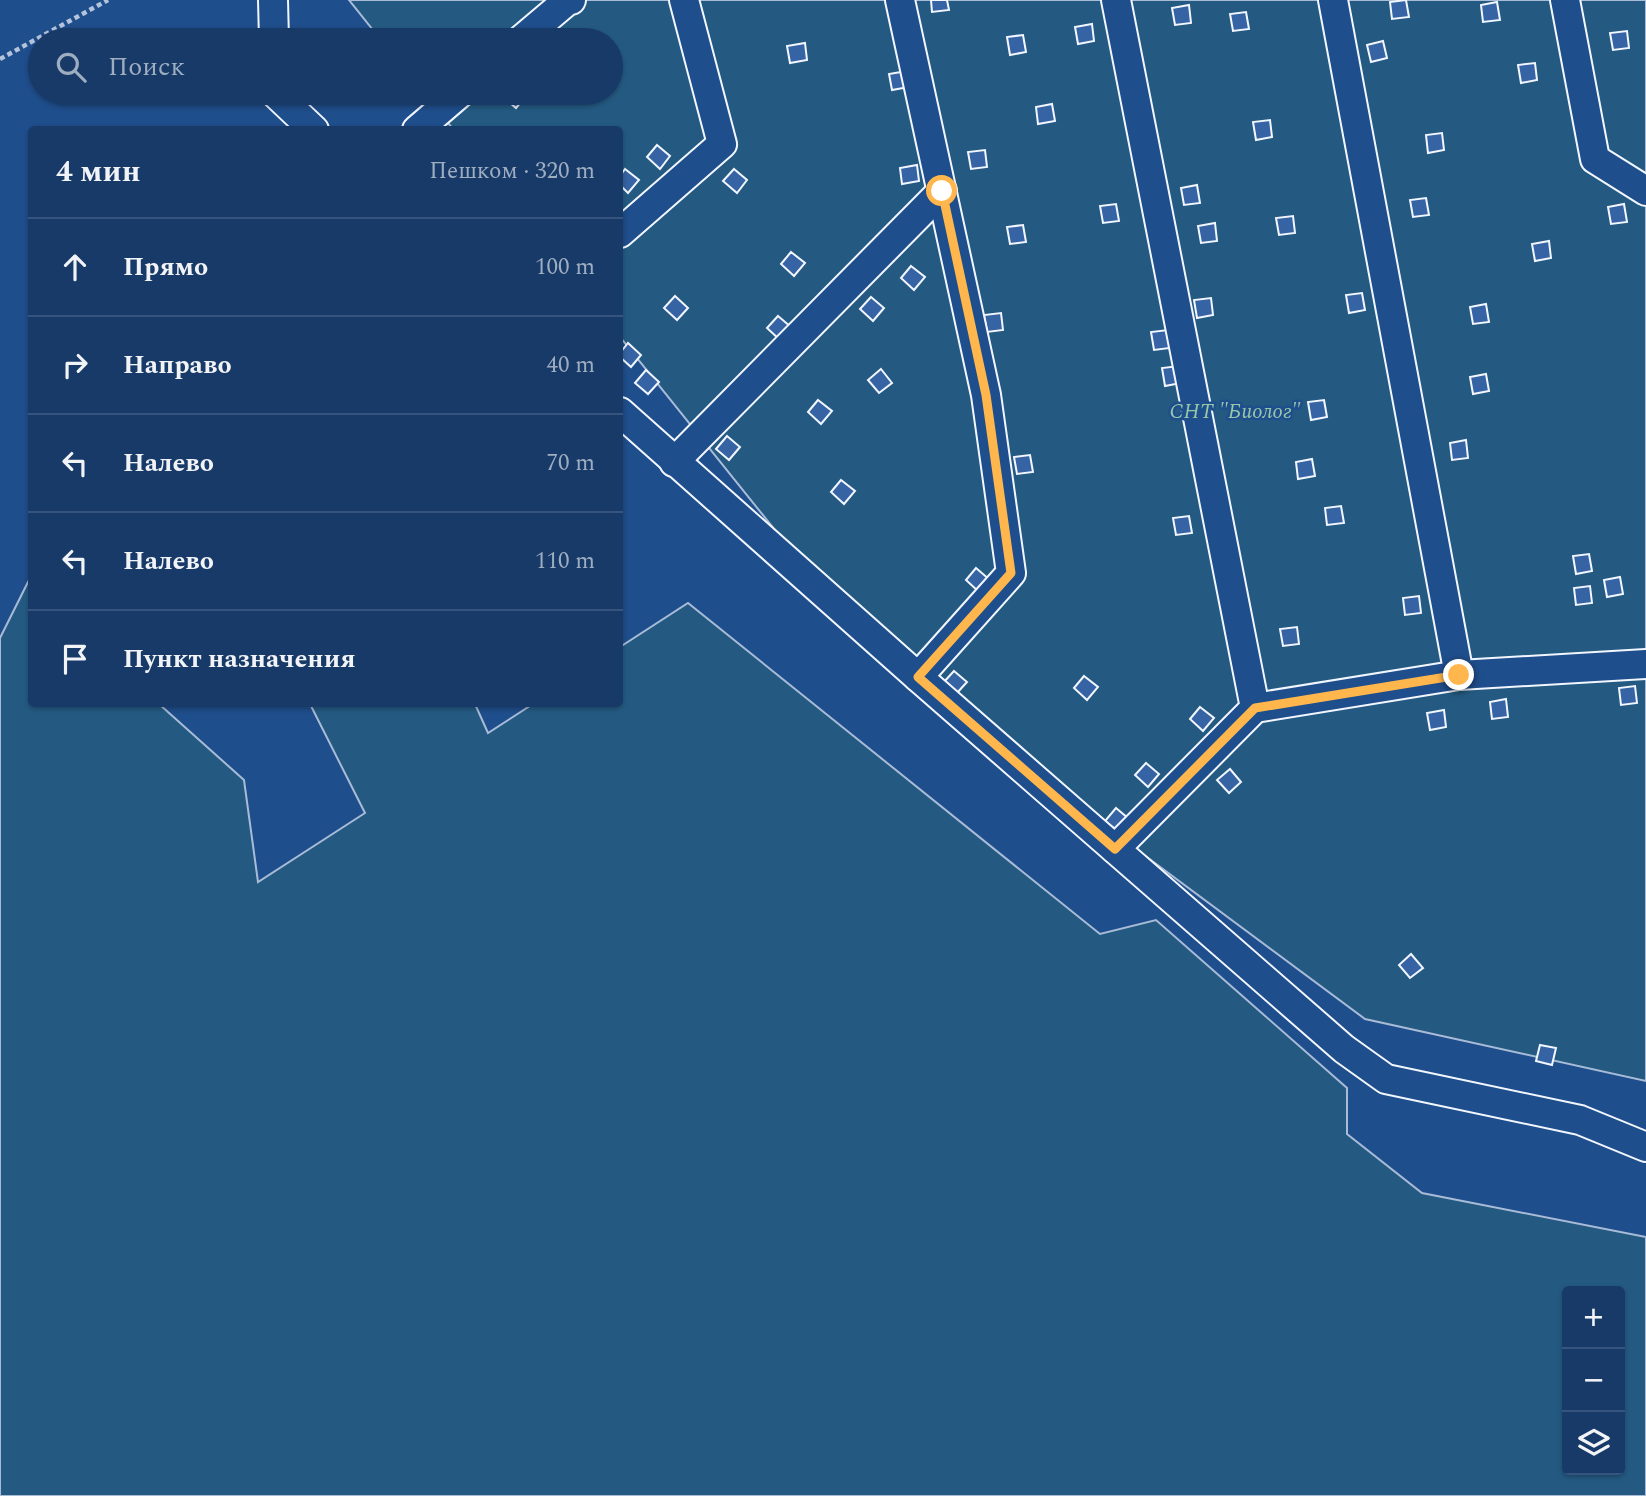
<!DOCTYPE html>
<html lang="ru">
<head>
<meta charset="utf-8">
<style>
	:root { --surface:#173a69; --page:#20416f; --text:#f1f3f6; --muted:#9eadc0; --line:#36547d }
	body { margin:0; font-family:Spectral,serif; background:var(--page); color:var(--text) }
	.controls { position:absolute; right:21px; bottom:21px; display:grid; overflow:hidden; border-radius:7px; box-shadow:0 2px 5px #0004 }
	.controls button { width:63px; height:63px; display:grid; place-items:center; padding:0; border:0; border-bottom:2px solid var(--line); background:var(--surface); color:var(--text); font:35px sans-serif }
	.stop { position:absolute; width:21px; height:21px; margin:-16px; border:5px solid #ffb74d; border-radius:50%; background:#fff }
	.stop.end { background:#ffb74d; border-color:#fff; box-shadow:0 2px 7px #0008 }
	.list { margin:0; padding:0; list-style:none }
	h2 { display:flex; justify-content:space-between; align-items:center; height:91px; margin:0; padding:0 28px; font-size:30px }
	h2 small { font-size:23px; font-weight:400; color:var(--muted) }
	.list li { display:grid; grid-template-columns:46px 1fr auto; gap:21px; align-items:center; box-sizing:border-box; height:98px; padding:0 28px; border-top:2px solid var(--line) }
	.list b { display:block; font-size:26px; white-space:nowrap }
	.list em { font-size:23px; font-style:normal; color:var(--muted) }
	.icon { flex:none; width:38px; height:38px; fill:none; stroke:currentColor; stroke-width:2; stroke-linecap:round; stroke-linejoin:round }
	.map { position:relative; flex:none; width:1646px; height:1496px; overflow:hidden }
	.search { position:absolute; background:var(--surface); box-shadow:0 2px 5px #0004; left:28px; top:28px; width:595px; height:77px; display:flex; align-items:center; gap:18px; box-sizing:border-box; padding:0 24px; border-radius:38px; color:var(--muted); font-size:26px }
	.panel { position:absolute; background:var(--surface); box-shadow:0 2px 5px #0004; left:28px; top:126px; width:595px; height:581px; border-radius:7px }
	.map>svg:first-child { display:block }
	.green { fill:#245a82; stroke:#a8bbd7; stroke-width:2; fill-rule:evenodd }
	.building { fill:#3563a3; stroke:#f2f6ff; stroke-width:2 }
	.lines { fill:none; stroke-linecap:round; stroke-linejoin:round }
	.minor-casing { stroke:#f2f6ff; stroke-width:32 }
	.path { stroke:#b3c4dc; stroke-width:4.5; stroke-dasharray:5 3.5; stroke-linecap:butt }
	.minor { stroke:#1f4e8c; stroke-width:28 }
	.route { stroke:#ffb74d; stroke-width:9 }
	.labels { text-anchor:middle; stroke-width:5; stroke-linejoin:round; paint-order:stroke }
	.park-label { font-size:21px; font-style:italic; fill:#97c8a6; stroke:#1f4e8c }
</style>
</head>
<body>
<div class="map">
<svg width="1646" height="1496" viewBox="0 0 1646 1496">
	<rect width="100%" height="100%" fill="#1f4e8c"/>
	<!-- green -->
	<g class="green">
		<path d="M349,0H1646V1081L1365,1019L876,656L620,337V130L453,129L423,93H611V40H381Z"/>
		<path d="M31,576L32,704H159L244,780L258,882L365,813L310,704H475L488,733L533,704H620V647L688,603L1100,934L1156,920L1347,1088V1134L1422,1193L1646,1237V1496H0V638ZM1567,1291H1620V1470H1567Z"/>
	</g>
	<!-- building -->
	<g class="building">
		<path d="M931,0H947L949,10L932,12Z"/>
		<path d="M1406,0L1409,17L1392,19L1390,2Z"/>
		<path d="M1497,2L1500,20L1483,22L1481,5Z"/>
		<path d="M1189,5L1191,23L1175,25L1172,8Z"/>
		<path d="M1246,12L1249,29L1233,31L1230,14Z"/>
		<path d="M1092,24L1094,41L1078,44L1075,27Z"/>
		<path d="M1627,31L1629,48L1613,50L1610,33Z"/>
		<path d="M1023,35L1026,52L1010,55L1007,37Z"/>
		<path d="M1383,41L1387,58L1371,62L1367,45Z"/>
		<path d="M805,43L807,60L790,63L787,46Z"/>
		<path d="M1535,63L1537,80L1521,83L1518,65Z"/>
		<path d="M907,71L909,87L892,90L889,74Z"/>
		<path d="M506,93H524L527,95L516,108L503,97Z"/>
		<path d="M1052,104L1055,121L1038,124L1036,107Z"/>
		<path d="M1270,120L1272,137L1256,140L1253,122Z"/>
		<path d="M1442,133L1444,150L1428,153L1426,135Z"/>
		<path d="M657,145L670,156L660,169L647,157Z"/>
		<path d="M985,150L987,167L971,169L968,152Z"/>
		<path d="M917,165L919,181L902,184L900,168Z"/>
		<path d="M625,169L639,180L628,193L620,185V176Z"/>
		<path d="M734,169L747,180L737,193L723,181Z"/>
		<path d="M1197,185L1200,203L1184,205L1181,188Z"/>
		<path d="M1426,198L1429,215L1413,217L1410,200Z"/>
		<path d="M1116,204L1119,221L1103,223L1100,206Z"/>
		<path d="M1624,204L1627,222L1611,224L1608,207Z"/>
		<path d="M1293,216L1295,233L1279,235L1276,218Z"/>
		<path d="M1215,223L1217,241L1201,243L1198,226Z"/>
		<path d="M1023,225L1026,242L1010,244L1007,227Z"/>
		<path d="M1549,241L1551,258L1535,261L1532,244Z"/>
		<path d="M791,252L805,263L794,276L781,264Z"/>
		<path d="M911,266L925,277L914,290L901,278Z"/>
		<path d="M1362,293L1365,310L1349,313L1346,295Z"/>
		<path d="M675,296L688,308L677,320L664,308Z"/>
		<path d="M871,297L884,308L873,321L860,309Z"/>
		<path d="M1211,298L1213,315L1197,318L1194,300Z"/>
		<path d="M1486,304L1489,322L1473,324L1470,307Z"/>
		<path d="M1001,313L1003,330L987,332L984,315Z"/>
		<path d="M778,316L791,327L780,340L767,328Z"/>
		<path d="M1168,330L1170,348L1154,350L1151,332Z"/>
		<path d="M628,343L641,355L631,367L620,357V353Z"/>
		<path d="M1179,366L1181,383L1165,386L1162,368Z"/>
		<path d="M881,369L892,383L879,393L868,380Z"/>
		<path d="M646,370L659,382L648,394L635,383Z"/>
		<path d="M1486,374L1489,391L1473,394L1470,377Z"/>
		<path d="M818,400L832,411L821,424L808,412Z"/>
		<path d="M1324,400L1327,417L1311,420L1308,402Z"/>
		<path d="M727,436L740,447L729,460L716,449Z"/>
		<path d="M1466,440L1468,458L1452,460L1450,443Z"/>
		<path d="M1030,455L1033,472L1017,474L1014,457Z"/>
		<path d="M1312,459L1315,476L1298,479L1296,462Z"/>
		<path d="M841,480L855,491L844,504L831,492Z"/>
		<path d="M1341,506L1344,523L1327,525L1325,508Z"/>
		<path d="M1189,516L1192,533L1176,535L1173,518Z"/>
		<path d="M1589,554L1592,571L1576,574L1573,556Z"/>
		<path d="M976,568L990,580L979,592L966,580Z"/>
		<path d="M1620,577L1623,594L1607,597L1604,580Z"/>
		<path d="M1590,586L1592,603L1576,605L1574,588Z"/>
		<path d="M1419,596L1421,613L1405,615L1403,598Z"/>
		<path d="M1297,627L1299,644L1283,646L1280,629Z"/>
		<path d="M954,671L967,682L956,694L943,683Z"/>
		<path d="M1084,676L1098,687L1087,700L1074,688Z"/>
		<path d="M1635,686L1637,703L1621,705L1619,688Z"/>
		<path d="M1506,699L1508,717L1492,719L1490,702Z"/>
		<path d="M1200,707L1214,718L1203,731L1190,719Z"/>
		<path d="M1444,710L1446,727L1430,730L1427,713Z"/>
		<path d="M1146,763L1159,774L1148,787L1135,775Z"/>
		<path d="M1230,769L1241,782L1229,793L1217,780Z"/>
		<path d="M1116,808L1129,819L1119,832L1105,821Z"/>
		<path d="M1411,954L1423,968L1410,978L1399,965Z"/>
		<path d="M1540,1045L1556,1048L1552,1065L1536,1061Z"/>
	</g>
	<g class="lines">
		<defs>
			<g id="minor">
				<path d="M273,0L274,40"/>
				<path d="M900,0L986,395L1011,573L918,677"/>
				<path d="M1333,0L1459,675"/>
				<path d="M1565,0L1595,159L1646,191"/>
				<path d="M521,40L567,1L571,0"/>
				<path d="M275,93L314,130"/>
				<path d="M417,130L460,93"/>
				<path d="M620,233L722,144L684,0"/>
				<path d="M620,412L918,677L1344,1049L1386,1079L1580,1120L1646,1147"/>
				<path d="M674,462L942,191"/>
				<path d="M1255,708L1459,675L1646,664"/>
				<path d="M1115,849L1255,708L1116,0"/>
			</g>
		</defs>
		<!-- minor casing -->
		<use href="#minor" class="minor-casing"/>
		<!-- path -->
		<path class="path" d="M0,59L108,0"/>
		<!-- minor -->
		<use href="#minor" class="minor"/>
	</g>
	<g class="lines">
		<!-- route -->
		<path class="route" d="M942,191L986,395L1011,573L918,677L1115,849L1255,708L1459,675"/>
	</g>
	<g class="labels">
		<!-- park labels -->
		<g class="park-label">
			<text x="1235" y="418">СНТ "Биолог"</text>
		</g>
	</g>
</svg>
<div class="controls">
<button>+</button>
<button>−</button>
<button><svg class="icon" aria-label="layers" viewBox="0 0 24 24"><path d="M12 4l9 5-9 5-9-5zM3 14l9 5 9-5"/></svg></button>
</div>
<div class="stop" style="left:942px;top:191px"></div>
<div class="stop end" style="left:1459px;top:675px"></div>
<div class="search"><svg class="icon" aria-label="search" viewBox="0 0 24 24"><circle cx="10" cy="10" r="6"/><path d="M15 15l6 6"/></svg>Поиск</div>
<section class="panel">
<h2>4 мин<small>Пешком · 320 m</small></h2>
<ul class="list">
<li><svg class="icon" aria-label="ahead" viewBox="0 0 24 24"><path d="M12 20V5M6 11l6-6 6 6"/></svg><div><b>Прямо</b></div><em>100 m</em></li>
<li><svg class="icon" aria-label="right" viewBox="0 0 24 24"><path d="M7 20v-9h11M14 6l5 5-5 5"/></svg><div><b>Направо</b></div><em>40 m</em></li>
<li><svg class="icon" aria-label="left" viewBox="0 0 24 24"><path d="M17 20v-9H6M10 6l-5 5 5 5"/></svg><div><b>Налево</b></div><em>70 m</em></li>
<li><svg class="icon" aria-label="left" viewBox="0 0 24 24"><path d="M17 20v-9H6M10 6l-5 5 5 5"/></svg><div><b>Налево</b></div><em>110 m</em></li>
<li><svg class="icon" aria-label="arrive" viewBox="0 0 24 24"><path d="M6 21V4h12l-3 4 3 4H6"/></svg><div><b>Пункт назначения</b></div></li>
</ul>
</section>
</div>
</body>
</html>
